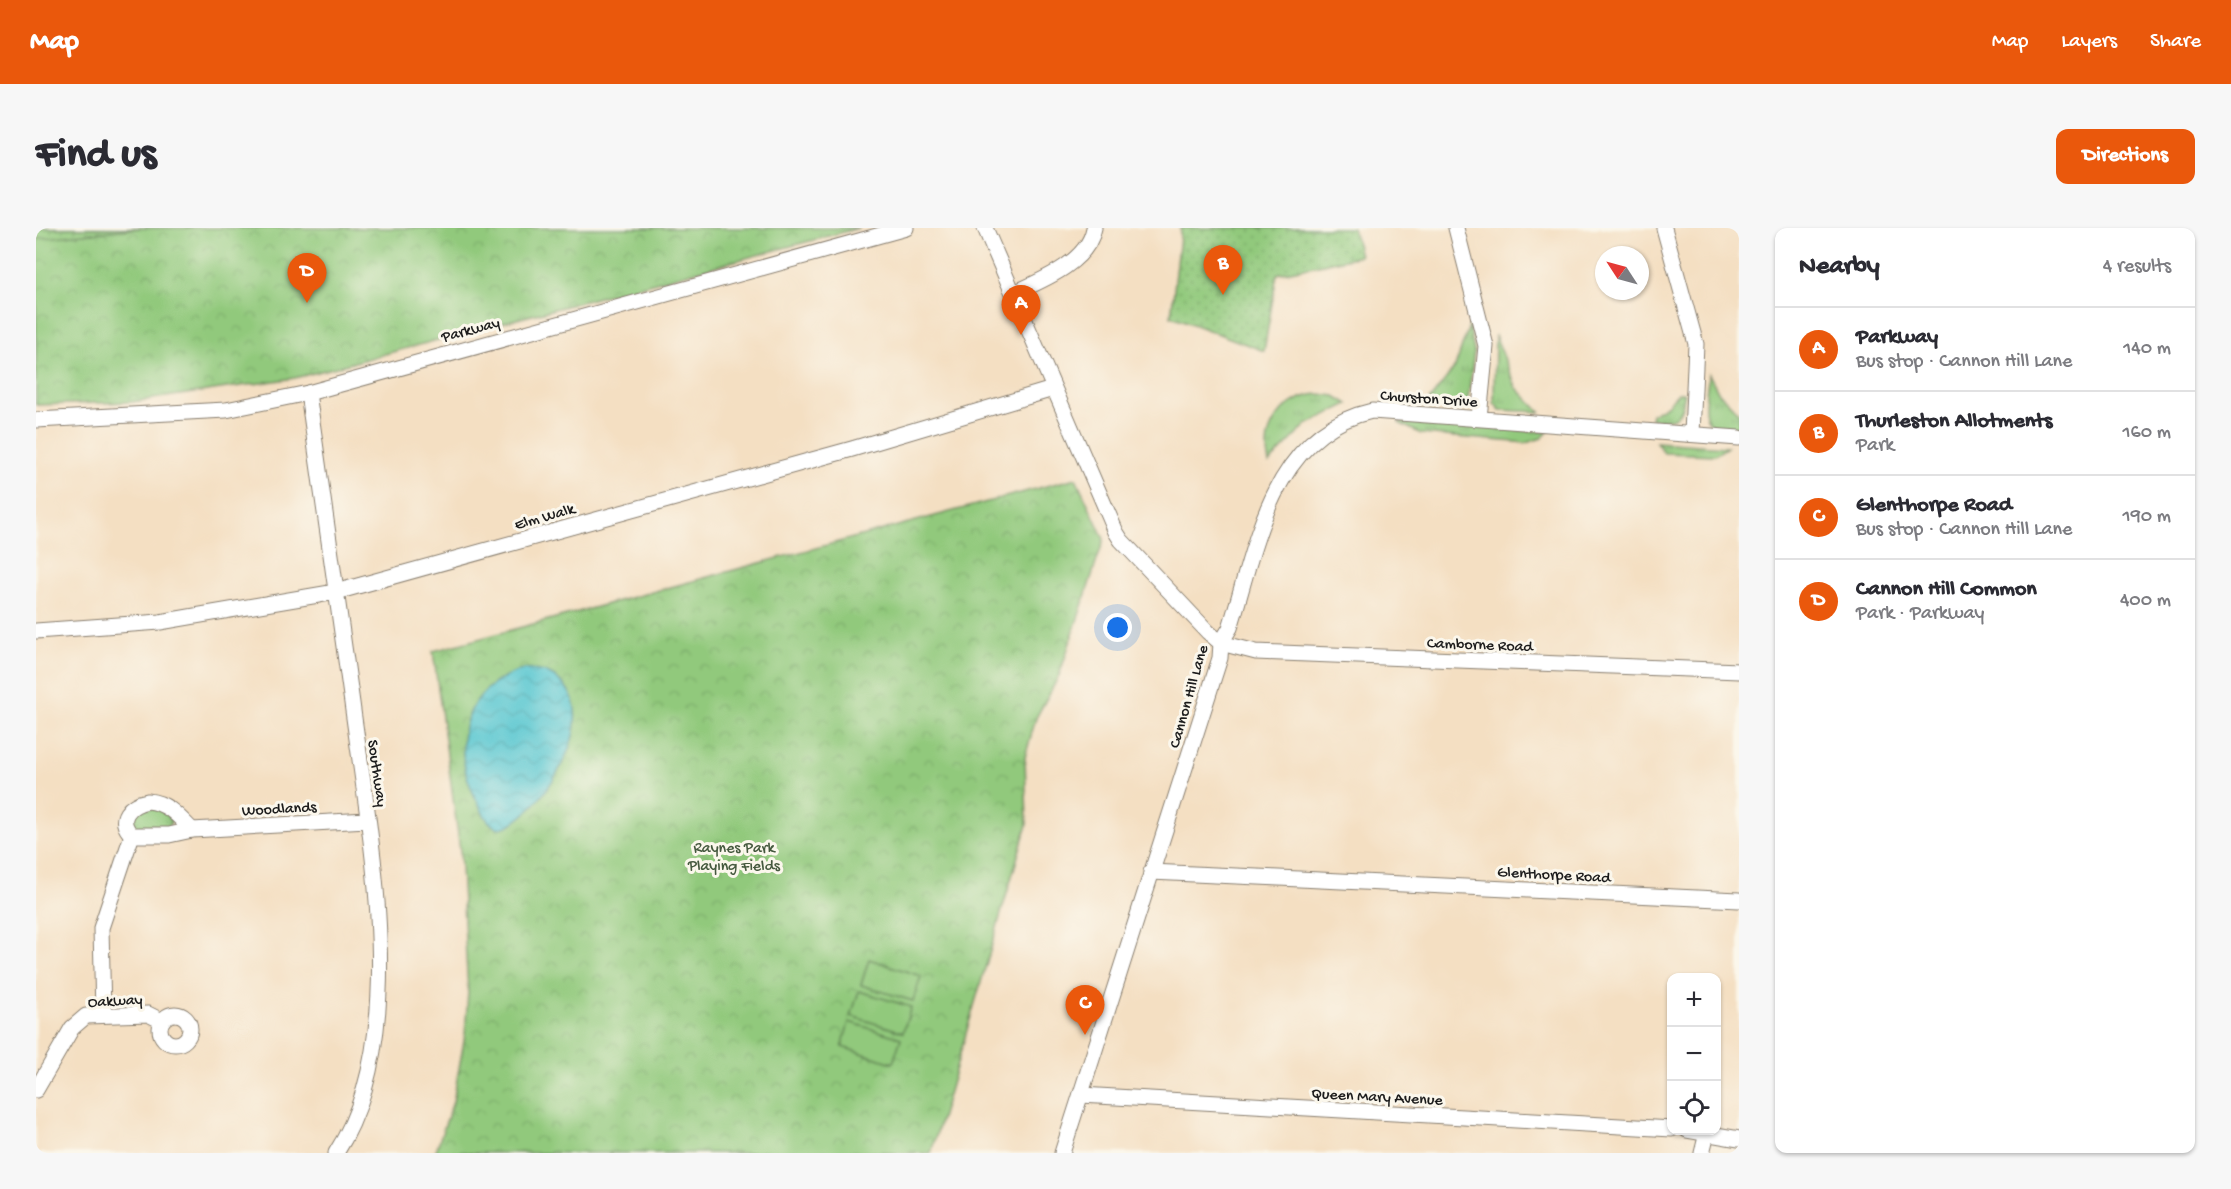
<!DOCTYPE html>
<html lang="en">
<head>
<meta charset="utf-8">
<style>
	:root { --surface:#fff; --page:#f7f7f7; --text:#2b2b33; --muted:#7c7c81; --line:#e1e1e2; --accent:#ea580c }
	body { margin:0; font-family:"Gochi Hand",sans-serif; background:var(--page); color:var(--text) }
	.controls { position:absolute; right:18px; bottom:18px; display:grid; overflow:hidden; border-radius:12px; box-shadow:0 2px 4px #0004 }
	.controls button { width:54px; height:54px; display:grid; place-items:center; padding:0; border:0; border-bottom:2px solid var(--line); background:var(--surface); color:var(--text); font:30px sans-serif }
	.compass { position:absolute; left:1559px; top:18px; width:54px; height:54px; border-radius:50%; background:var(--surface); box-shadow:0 2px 4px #0004; rotate:306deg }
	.you { position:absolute; left:1082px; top:400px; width:21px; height:21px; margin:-15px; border:4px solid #fff; border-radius:50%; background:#1a73e8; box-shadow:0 0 0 9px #1a73e833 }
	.badge { display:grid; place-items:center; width:39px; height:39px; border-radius:50%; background:var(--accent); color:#fff; font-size:20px; font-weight:700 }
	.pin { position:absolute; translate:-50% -50px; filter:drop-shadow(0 2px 3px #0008) }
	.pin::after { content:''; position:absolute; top:32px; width:21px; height:18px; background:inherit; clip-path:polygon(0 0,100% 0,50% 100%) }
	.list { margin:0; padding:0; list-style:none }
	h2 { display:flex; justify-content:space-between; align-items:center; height:78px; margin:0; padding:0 24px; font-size:26px }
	h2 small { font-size:20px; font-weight:400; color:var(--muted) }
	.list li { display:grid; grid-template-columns:39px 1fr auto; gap:18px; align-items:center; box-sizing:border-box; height:84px; padding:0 24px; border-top:2px solid var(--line) }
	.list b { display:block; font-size:22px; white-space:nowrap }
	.list p { margin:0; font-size:20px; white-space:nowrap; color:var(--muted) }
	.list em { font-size:20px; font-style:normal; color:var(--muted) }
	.icon { flex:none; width:33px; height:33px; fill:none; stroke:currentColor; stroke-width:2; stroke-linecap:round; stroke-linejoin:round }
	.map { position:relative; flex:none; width:1703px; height:925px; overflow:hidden; border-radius:12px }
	header { display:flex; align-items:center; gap:36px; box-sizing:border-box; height:84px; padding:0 30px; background:var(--accent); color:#fff }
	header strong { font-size:28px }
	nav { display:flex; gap:33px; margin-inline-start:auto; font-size:21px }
	.intro { display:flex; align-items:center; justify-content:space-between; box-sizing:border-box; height:144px; padding:0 36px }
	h1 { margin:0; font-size:42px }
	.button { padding:15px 27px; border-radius:12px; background:var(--accent); color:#fff; font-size:21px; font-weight:700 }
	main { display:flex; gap:36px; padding:0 36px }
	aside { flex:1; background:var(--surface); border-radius:12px; box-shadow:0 2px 4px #0004 }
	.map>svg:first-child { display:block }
	.grass { fill:url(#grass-tufts); stroke:#56724c; stroke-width:1.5 }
	.park { fill:url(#park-crowns); stroke:#56724c; stroke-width:1.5 }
	.garden { fill:url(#garden-dots); stroke:#56724c; stroke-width:1.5 }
	.pitch { fill:#91c97c; stroke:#56724c; stroke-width:1.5 }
	.water { fill:url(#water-waves); stroke:#3c7276; stroke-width:1.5 }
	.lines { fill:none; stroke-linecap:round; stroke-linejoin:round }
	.minor-casing { stroke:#887e6f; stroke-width:17 }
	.minor { stroke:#fff; stroke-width:15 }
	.labels { text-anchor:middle; stroke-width:6; stroke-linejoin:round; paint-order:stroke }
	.street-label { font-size:16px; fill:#1c1c1c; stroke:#fbf7ec }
	.park-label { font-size:16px; fill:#45593e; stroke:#fbf7ec }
</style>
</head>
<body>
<header>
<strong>Map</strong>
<nav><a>Map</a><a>Layers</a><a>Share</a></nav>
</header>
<div class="intro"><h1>Find us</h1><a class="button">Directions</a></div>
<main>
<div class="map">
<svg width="1703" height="925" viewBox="0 0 1703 925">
	<defs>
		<pattern id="grass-tufts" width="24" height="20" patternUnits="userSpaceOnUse" patternTransform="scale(1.5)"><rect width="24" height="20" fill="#91c97c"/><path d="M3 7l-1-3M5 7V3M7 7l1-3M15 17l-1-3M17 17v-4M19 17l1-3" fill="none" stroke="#7cac6b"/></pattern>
		<pattern id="park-crowns" width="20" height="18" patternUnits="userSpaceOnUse" patternTransform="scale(1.5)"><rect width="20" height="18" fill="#91c97c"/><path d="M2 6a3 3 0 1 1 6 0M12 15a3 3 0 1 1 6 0" fill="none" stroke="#7cac6b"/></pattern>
		<pattern id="garden-dots" width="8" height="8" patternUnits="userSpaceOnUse" patternTransform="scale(1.5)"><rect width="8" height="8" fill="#91c97c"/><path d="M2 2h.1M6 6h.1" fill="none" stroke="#7cac6b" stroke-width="1.8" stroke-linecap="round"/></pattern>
		<pattern id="water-waves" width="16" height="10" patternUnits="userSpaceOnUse" patternTransform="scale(1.5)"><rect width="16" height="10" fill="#5bc8d1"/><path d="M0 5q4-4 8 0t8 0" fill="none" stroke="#4fabb3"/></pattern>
	</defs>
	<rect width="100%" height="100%" fill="#fbf7ec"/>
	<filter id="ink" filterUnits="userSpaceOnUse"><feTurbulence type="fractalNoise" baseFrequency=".0167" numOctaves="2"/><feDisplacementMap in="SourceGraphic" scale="12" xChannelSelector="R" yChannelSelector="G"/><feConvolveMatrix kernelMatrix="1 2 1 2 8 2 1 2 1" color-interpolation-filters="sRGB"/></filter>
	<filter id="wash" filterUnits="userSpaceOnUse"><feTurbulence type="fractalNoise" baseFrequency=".008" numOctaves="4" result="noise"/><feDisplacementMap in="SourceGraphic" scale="24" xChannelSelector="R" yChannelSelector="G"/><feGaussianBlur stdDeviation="1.35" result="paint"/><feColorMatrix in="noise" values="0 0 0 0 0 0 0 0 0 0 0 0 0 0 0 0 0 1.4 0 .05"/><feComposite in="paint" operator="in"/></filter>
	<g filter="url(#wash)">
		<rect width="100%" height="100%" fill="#f4dfc2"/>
		<!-- grass -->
		<g class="grass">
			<path d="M1433,98L1438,123L1432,172L1424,178L1392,174L1419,139Z"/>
			<path d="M1459,107L1480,159L1504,184L1464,182L1458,175Z"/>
			<path d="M1673,146L1683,165L1703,185V199C1695,198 1680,200 1674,195C1664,187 1672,157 1673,146Z"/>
			<path d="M1642,165H1649C1644,192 1640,193 1615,191L1616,186L1631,177Z"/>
			<path d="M1283,166L1299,168L1312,176L1270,197L1233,235C1224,201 1247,169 1283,166Z"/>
			<path d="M1363,195V194L1512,204L1506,210L1490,215L1385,206Z"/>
			<path d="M1620,214L1691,219L1679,227L1628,225Z"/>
			<path d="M103,580H122L136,592L132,600H97L95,590Z"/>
		</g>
		<!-- park -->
		<g class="park">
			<path d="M0,0H823L259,150L96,174L0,177Z"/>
			<path d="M1040,250L1068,311L1023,448L1000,490L989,529L991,597L895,925H399L417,874L429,807L432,764L424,622L397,423Z"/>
		</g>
		<!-- garden -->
		<g class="garden">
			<path d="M0,0H104L0,11Z"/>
			<path d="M1145,0H1317L1324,28L1241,46L1228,123L1135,88Z"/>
		</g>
		<!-- pitch -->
		<g class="pitch">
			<path d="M833,731L885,748L877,773L825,757Z"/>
			<path d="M823,763L875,779L867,804L815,788Z"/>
			<path d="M813,794L865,810L857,835L806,819Z"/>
		</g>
		<!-- water -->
		<path class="water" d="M489,441C495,442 505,442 511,445C588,480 487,610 460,599C449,594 444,578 439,569C413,516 428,457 489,441Z"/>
	</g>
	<g filter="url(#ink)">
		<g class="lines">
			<defs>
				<g id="minor">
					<path d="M949,0L1080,304L1085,312L1172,404L1185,415L1220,424L1703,443"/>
					<path d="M1420,0L1450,118L1443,190"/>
					<path d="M1628,0L1660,116L1656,206"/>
					<path d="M978,65C1007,52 1052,34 1058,0"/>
					<path d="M272,165C286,268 302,372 316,475C333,606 376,808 300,925"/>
					<path d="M0,192L190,182L272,165L870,0"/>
					<path d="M0,403L124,394L300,364L816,221L1017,161"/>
					<path d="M112,573C132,575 143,589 156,602L133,607H96C79,591 94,576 112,573Z"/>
					<path d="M156,602L331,592"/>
					<path d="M1115,644L1703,672"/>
					<path d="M67,786L65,700L96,607"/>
					<circle cx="139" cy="801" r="15"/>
					<path d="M0,862L36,800L50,788L112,786L126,793"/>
					<path d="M1045,867L1636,901"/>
					<path d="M1651,902L1703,911"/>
					<path d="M1026,925L1184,430L1185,415L1194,400C1220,317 1236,205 1336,183L1703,210"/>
					<path d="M1666,925L1671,905"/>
				</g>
			</defs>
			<!-- minor casing -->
			<use href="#minor" class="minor-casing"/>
			<!-- minor -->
			<use href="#minor" class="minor"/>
		</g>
	</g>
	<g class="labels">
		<!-- street labels -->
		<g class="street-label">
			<text transform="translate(434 100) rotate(-15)" y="6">Parkway</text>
			<text transform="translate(1393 169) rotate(4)" y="6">Churston Drive</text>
			<text transform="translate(508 287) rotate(-16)" y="6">Elm Walk</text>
			<text transform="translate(1444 415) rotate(2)" y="6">Camborne Road</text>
			<text transform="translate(1151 468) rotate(-74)" y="6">Cannon Hill Lane</text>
			<text transform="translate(343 545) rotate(82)" y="6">Southway</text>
			<text transform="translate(243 579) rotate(-3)" y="6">Woodlands</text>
			<text transform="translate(1518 645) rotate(3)" y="6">Glenthorpe Road</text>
			<text transform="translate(79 771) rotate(-3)" y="6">Oakway</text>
			<text transform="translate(1341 867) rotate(3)" y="6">Queen Mary Avenue</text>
		</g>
		<!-- park labels -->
		<g class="park-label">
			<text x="698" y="624">Raynes Park<tspan x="698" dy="18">Playing Fields</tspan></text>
		</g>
	</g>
</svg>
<div class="controls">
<button>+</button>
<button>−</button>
<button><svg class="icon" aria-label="locate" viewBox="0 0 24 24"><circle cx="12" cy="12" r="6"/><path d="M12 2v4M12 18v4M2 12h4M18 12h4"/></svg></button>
</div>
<svg class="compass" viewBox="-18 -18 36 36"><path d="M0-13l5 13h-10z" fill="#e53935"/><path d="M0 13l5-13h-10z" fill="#7c7c81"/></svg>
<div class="you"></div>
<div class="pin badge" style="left:985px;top:107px">A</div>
<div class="pin badge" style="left:1187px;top:67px">B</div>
<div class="pin badge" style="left:1049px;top:807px">C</div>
<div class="pin badge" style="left:271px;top:75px">D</div>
</div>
<aside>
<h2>Nearby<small>4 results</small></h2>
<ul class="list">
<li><span class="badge">A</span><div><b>Parkway</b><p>Bus stop · Cannon Hill Lane</p></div><em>140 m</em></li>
<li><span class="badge">B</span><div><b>Thurleston Allotments</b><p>Park</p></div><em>160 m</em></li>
<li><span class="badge">C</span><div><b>Glenthorpe Road</b><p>Bus stop · Cannon Hill Lane</p></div><em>190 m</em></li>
<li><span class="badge">D</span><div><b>Cannon Hill Common</b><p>Park · Parkway</p></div><em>400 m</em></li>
</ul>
</aside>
</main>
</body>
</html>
